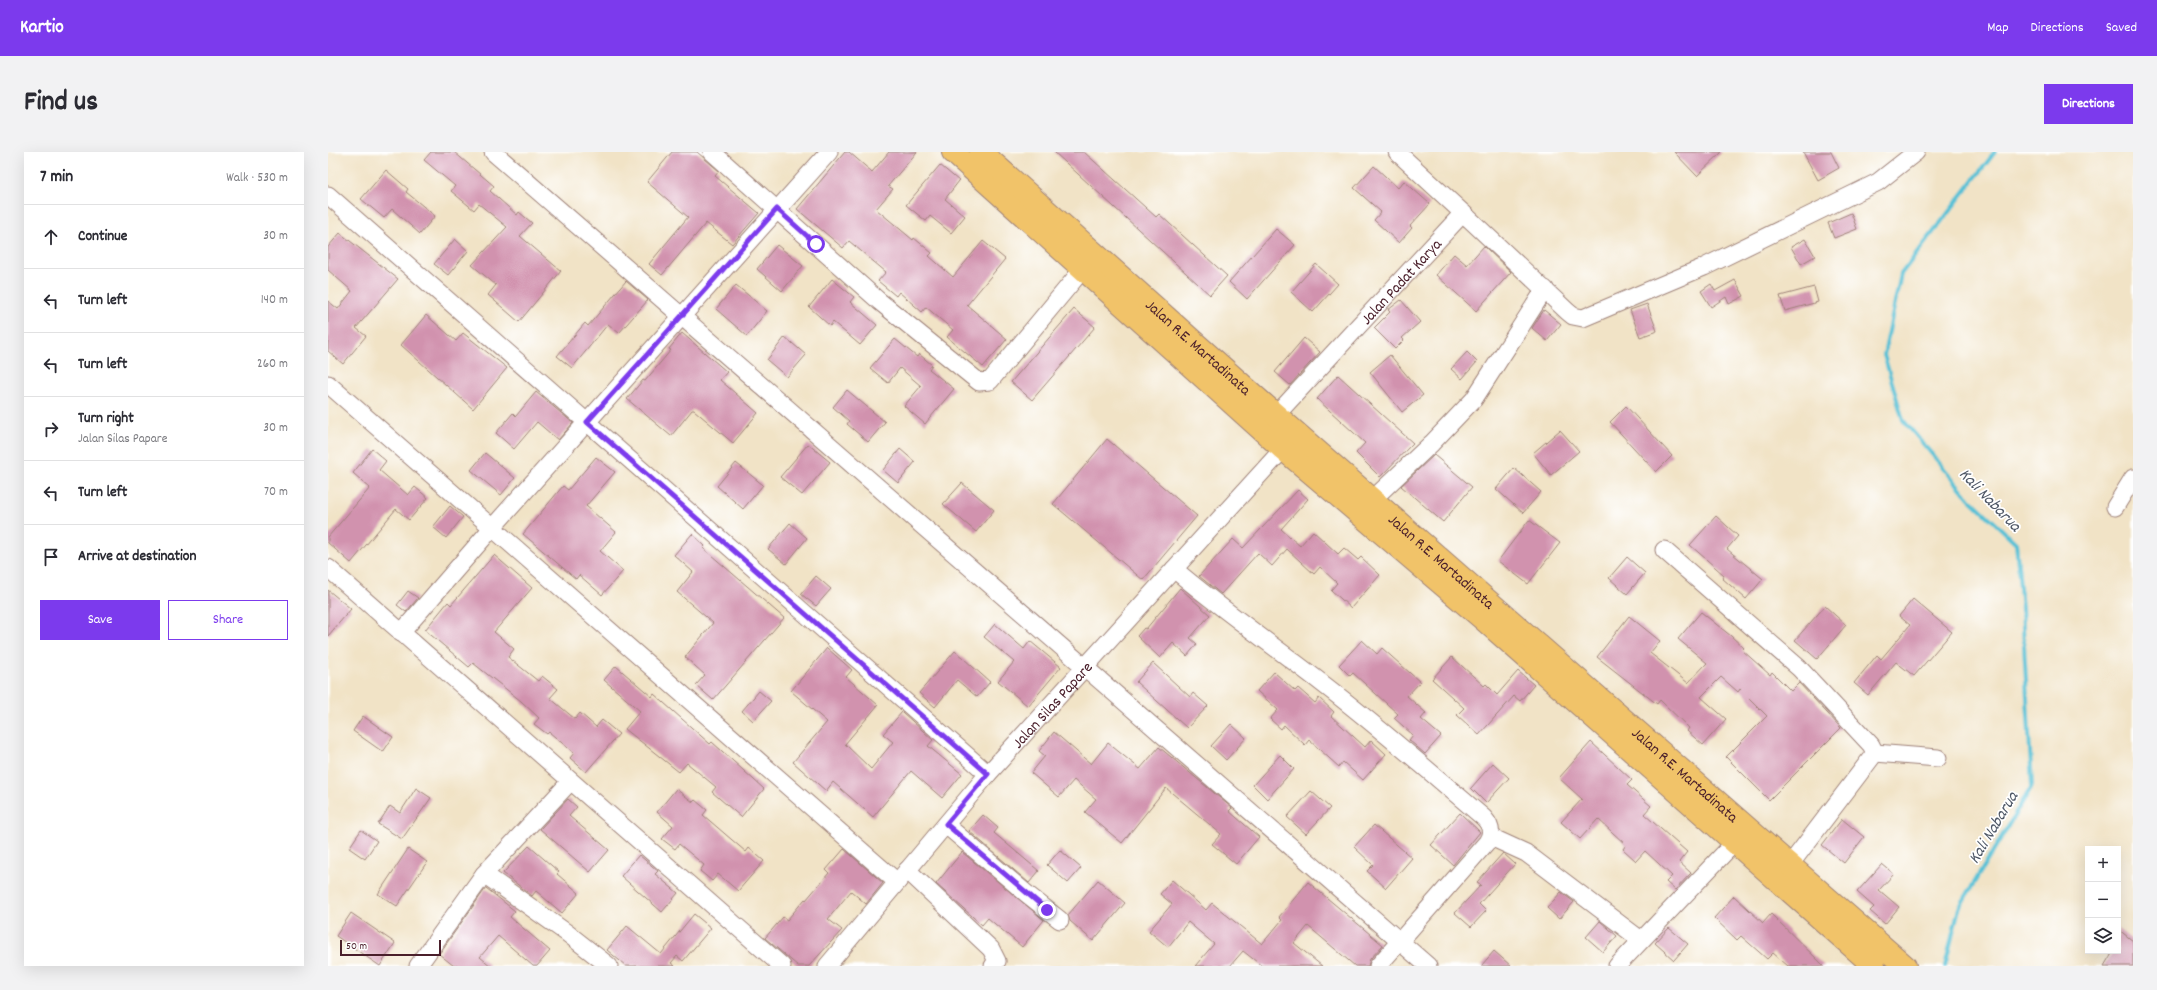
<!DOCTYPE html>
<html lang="en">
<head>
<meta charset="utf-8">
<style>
	:root { --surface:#fff; --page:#f2f2f3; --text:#2b2b33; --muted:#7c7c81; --line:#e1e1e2; --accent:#7c3aed }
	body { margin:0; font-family:Dekko,sans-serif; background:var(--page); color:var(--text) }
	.controls { position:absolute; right:12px; bottom:12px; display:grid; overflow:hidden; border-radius:0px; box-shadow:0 4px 16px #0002 }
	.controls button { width:36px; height:36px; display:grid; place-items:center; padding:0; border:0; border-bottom:1px solid var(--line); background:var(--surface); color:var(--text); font:20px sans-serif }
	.scale { position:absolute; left:12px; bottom:10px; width:101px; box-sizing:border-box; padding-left:4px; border:2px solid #4a1f2b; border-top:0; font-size:11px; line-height:14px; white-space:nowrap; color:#4a1f2b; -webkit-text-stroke:3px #fff; paint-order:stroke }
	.stop { position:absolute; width:12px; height:12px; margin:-9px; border:3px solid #7c3aed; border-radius:50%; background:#fff }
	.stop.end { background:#7c3aed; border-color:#fff; box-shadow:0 1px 4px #0008 }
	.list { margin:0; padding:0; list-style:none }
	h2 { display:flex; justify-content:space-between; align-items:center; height:52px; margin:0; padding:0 16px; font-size:17px }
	h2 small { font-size:13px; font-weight:400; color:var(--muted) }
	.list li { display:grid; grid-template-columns:26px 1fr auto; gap:12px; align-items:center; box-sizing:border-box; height:64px; padding:0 16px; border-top:1px solid var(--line) }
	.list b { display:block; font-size:15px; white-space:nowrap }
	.list p { margin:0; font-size:13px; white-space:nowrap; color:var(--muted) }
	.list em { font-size:13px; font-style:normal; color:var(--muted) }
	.actions { display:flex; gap:8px; padding:12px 16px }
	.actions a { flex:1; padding:9px 0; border:1px solid var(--accent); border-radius:0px; text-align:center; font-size:14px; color:var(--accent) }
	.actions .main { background:var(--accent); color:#fff }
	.icon { flex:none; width:22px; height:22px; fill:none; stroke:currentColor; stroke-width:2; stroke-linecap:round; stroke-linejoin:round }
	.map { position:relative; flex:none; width:1805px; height:814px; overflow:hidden; border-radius:0px }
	header { display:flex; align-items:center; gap:24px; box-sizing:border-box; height:56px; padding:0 20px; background:var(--accent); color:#fff }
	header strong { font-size:19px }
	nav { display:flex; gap:22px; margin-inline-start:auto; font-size:14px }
	.intro { display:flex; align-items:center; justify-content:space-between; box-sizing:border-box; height:96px; padding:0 24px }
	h1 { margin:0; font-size:28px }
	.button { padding:10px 18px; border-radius:0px; background:var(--accent); color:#fff; font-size:14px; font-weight:700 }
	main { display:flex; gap:24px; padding:0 24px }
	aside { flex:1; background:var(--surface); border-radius:0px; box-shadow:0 4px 16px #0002 }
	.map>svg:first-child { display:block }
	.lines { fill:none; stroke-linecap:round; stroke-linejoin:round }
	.stream { stroke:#59c1d6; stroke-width:4 }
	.building { fill:#d192ae }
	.minor-casing { stroke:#9e8178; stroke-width:19 }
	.highway-casing { stroke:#9e8178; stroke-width:24 }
	.minor { stroke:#fff; stroke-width:17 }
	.highway { stroke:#f1c369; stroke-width:22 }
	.route { stroke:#7c3aed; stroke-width:5 }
	.labels { text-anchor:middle; stroke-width:3.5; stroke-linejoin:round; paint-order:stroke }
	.street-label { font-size:16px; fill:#4a1f2b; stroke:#fff }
	.water-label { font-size:17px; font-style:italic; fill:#4f5867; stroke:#fff }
</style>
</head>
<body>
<header>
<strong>Kartio</strong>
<nav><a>Map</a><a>Directions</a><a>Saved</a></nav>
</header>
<div class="intro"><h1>Find us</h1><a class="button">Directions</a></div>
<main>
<aside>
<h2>7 min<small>Walk · 530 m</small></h2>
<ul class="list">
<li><svg class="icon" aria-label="ahead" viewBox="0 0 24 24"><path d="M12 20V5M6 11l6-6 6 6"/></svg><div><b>Continue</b></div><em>30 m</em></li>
<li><svg class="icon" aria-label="left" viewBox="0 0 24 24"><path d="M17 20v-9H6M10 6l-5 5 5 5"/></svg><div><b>Turn left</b></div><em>140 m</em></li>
<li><svg class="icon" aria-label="left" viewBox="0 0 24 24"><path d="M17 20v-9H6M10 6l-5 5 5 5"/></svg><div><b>Turn left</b></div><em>260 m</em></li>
<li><svg class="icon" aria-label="right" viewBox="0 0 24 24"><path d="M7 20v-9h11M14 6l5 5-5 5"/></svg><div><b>Turn right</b><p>Jalan Silas Papare</p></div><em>30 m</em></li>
<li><svg class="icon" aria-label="left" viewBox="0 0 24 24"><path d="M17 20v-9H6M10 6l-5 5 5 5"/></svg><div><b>Turn left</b></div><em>70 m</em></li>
<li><svg class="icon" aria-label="arrive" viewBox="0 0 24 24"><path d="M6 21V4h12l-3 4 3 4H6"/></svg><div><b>Arrive at destination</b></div></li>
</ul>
<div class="actions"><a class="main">Save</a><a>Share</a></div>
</aside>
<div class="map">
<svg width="1805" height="814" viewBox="0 0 1805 814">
	<rect width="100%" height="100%" fill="#fff"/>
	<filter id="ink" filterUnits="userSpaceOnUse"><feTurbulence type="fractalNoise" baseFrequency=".025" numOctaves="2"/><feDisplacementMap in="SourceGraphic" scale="8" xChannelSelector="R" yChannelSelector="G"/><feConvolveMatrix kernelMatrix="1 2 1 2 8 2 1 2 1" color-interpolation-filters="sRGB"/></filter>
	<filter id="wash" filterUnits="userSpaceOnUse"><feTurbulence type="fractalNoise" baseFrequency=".012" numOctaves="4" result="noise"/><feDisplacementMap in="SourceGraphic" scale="16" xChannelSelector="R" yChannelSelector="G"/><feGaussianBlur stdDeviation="0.9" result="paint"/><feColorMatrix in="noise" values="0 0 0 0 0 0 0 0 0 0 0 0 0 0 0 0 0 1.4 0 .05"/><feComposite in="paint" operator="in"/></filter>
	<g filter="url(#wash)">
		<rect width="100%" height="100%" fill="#f1e3c6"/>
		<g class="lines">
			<!-- stream -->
			<path class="stream" d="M1617,814L1631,756L1704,634L1694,457L1688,391L1640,345L1575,268L1556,203L1573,122L1667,0"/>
		</g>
		<g id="blocks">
			<!-- building -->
			<g class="building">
				<path d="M103,0H126L166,34L162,39L189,63L191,60L204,71L192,84L233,119L191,170L160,143L168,133L144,113L179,75L151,52L146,58L123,39L127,34L96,8Z"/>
				<path d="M344,0H369L391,19L387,24L431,61L404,92L378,71L334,123L321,112L360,65L319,30Z"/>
				<path d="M517,0H521L544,20L561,0H589L560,34L565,37L548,57L585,88L586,86L604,101L601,104L625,125L655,89L677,107L639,153L679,187L655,215L619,185L625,178L598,155L594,160L571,140L568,144L550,129L558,120L521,89L515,96L469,57Z"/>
				<path d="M726,0H756L828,65L831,62L899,124L882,143Z"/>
				<path d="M1346,0H1394L1369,24Z"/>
				<path d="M1475,0H1503L1511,16L1490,28Z"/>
				<path d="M612,13L631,29L617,47L637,64L623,81L602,64L598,69L578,53Z"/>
				<path d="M1046,14L1070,36L1076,29L1102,52L1082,74L1084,76L1071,91L1046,68L1053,60L1026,36Z"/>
				<path d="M58,18L80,37L78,40L107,64L92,82L64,57L56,66L33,47Z"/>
				<path d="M1523,61L1529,77L1506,86L1500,71Z"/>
				<path d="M948,77L967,93L919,147L901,130Z"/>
				<path d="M12,81L70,127L28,176L38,184L15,212L0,199V149L10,157L24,139L0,118V95Z"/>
				<path d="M127,87L140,99L120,123L106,112Z"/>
				<path d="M1477,87L1487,104L1473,112L1463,95Z"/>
				<path d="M449,93L475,114L454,139L429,117Z"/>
				<path d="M1156,94L1183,120L1148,159L1108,123L1126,102L1139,113Z"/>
				<path d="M988,112L1010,132L985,160L963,140Z"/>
				<path d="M504,127L526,145L522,150L549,173L532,193L505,170L502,174L481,155Z"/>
				<path d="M1407,128L1416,144L1401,152L1398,145L1383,155L1373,139L1383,132L1387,139Z"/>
				<path d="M298,129L320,148L291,181L280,172L244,216L229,204L257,171L260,174Z"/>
				<path d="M408,133L439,159L419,184L388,157Z"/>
				<path d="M1486,135L1490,150L1457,159L1452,144Z"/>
				<path d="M1073,148L1092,170L1074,186L1076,188L1067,197L1046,176L1062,160L1060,158Z"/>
				<path d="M1319,152L1329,179L1312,185L1302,158Z"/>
				<path d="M746,157L767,175L704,248L683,230Z"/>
				<path d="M1216,158L1233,172L1219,189L1204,176Z"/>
				<path d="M98,163L128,189L135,181L179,216L145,257L73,193Z"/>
				<path d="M354,181L399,220L392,228L430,261L405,291L366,258H364L343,284L299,247L315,228L317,229L343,198L341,197Z"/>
				<path d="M457,185L478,203L459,225L439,208Z"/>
				<path d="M976,186L992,200L962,233L947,220Z"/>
				<path d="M567,187L589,205L591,202L604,213L601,217L626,237L597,272L576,254L593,234L572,216L560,231L542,216Z"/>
				<path d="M1139,200L1149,210L1134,227L1123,217Z"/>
				<path d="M1062,203L1095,243L1074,260L1042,220Z"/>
				<path d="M1010,223L1085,291L1052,325L1028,301L1037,291L989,247Z"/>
				<path d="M519,238L557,270L540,290L519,272L521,269L505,255Z"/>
				<path d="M208,240L245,271L230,288L209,270L186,297L168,281L185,261L188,264Z"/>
				<path d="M1298,254L1344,304L1328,320L1282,270Z"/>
				<path d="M1232,278L1251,299L1223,323L1205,301Z"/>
				<path d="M779,287L869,364L815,428L725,352Z"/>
				<path d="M480,292L502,310L474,343L452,325Z"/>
				<path d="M44,297L58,309L51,318L80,343L87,335L100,346L81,368L68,357L23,411L0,391V385L42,336L25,321Z"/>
				<path d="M572,297L587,310L570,331L555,318Z"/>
				<path d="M157,301L187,326L173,343L143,318Z"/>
				<path d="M1106,303L1144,335L1115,370L1073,334Z"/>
				<path d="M268,305L287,320L258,354L288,380L272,399L295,419L274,443L251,423L248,427L195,382L235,334L240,338Z"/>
				<path d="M408,311L435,333L415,357L389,334Z"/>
				<path d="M1186,316L1213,340L1195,361L1168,337Z"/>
				<path d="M634,331L666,358L648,380L615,352Z"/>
				<path d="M970,338L980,347L953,377L972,394L985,379L1010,402L1016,396L1030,408L1033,405L1052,423L1023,456L1003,438L1009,431L992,415L986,422L959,397L944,414L930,401L893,442L871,424L905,387L915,396Z"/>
				<path d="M122,354L135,365L118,386L105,375Z"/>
				<path d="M1388,364L1410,384L1399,397L1435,427L1418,447L1394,426L1396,423L1362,393Z"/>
				<path d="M1201,368L1232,391L1200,432L1170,409Z"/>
				<path d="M462,371L479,386L458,412L440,397Z"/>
				<path d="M364,382L377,394L375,396L456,466L385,548L368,533L377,523L357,505L385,471L349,440L365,420L346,403Z"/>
				<path d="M166,403L204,436L166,480L186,497L180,505L210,529L214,524L230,537L222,546L247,567L252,561L268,575L274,568L291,582L258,620L242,606L246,601L221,580L219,582L206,572L211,566L193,549L145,511L141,515L97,478L120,450L123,453Z"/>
				<path d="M1299,405L1317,421L1299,442L1281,426Z"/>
				<path d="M488,424L503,437L488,454L473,442Z"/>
				<path d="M852,436L882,463L862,486L869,492L859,504L845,491L832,506L809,484L816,476L818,477Z"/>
				<path d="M0,438L23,457L0,484Z"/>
				<path d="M80,439L90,446L78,460L69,453Z"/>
				<path d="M1585,447L1624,480L1586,524L1568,510L1540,543L1526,531L1549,503L1553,507L1582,473L1571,464Z"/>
				<path d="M1497,454L1518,473L1489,507L1467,488Z"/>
				<path d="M1373,460L1403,484L1416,496L1414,498L1442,523L1444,520L1463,539L1471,531L1513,576L1441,648L1398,605L1439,564L1412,537L1410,540L1393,525L1373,545L1398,567L1375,593L1359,579L1361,576L1332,548L1329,552L1269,505L1301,464L1332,489L1322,501L1360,531L1379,511L1350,487Z"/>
				<path d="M667,472L696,497L702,489L733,515L700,554L670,529L686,510L656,485Z"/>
				<path d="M1034,488L1049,502L1054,496L1092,530L1079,544L1098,561L1093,567L1113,584L1097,602L1081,588L1085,583L1066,566L1070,562L1025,521L1022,524L1011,513Z"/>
				<path d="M499,496L524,518L518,525L550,553L517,592L543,617L565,590L555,582L574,560L605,588L600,594L634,622L614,646L583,619L545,665L505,630L498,639L465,610L499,570L463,539Z"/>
				<path d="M627,499L662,530L649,545L629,528L607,555L591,541Z"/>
				<path d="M1124,505L1156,534L1158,532L1169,543L1190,519L1206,533L1192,549L1186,544L1151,583L1129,563L1136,556L1104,527Z"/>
				<path d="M825,511L862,545L865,541L880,554L859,576L808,530Z"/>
				<path d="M288,514L324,545L326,542L382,592L384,590L436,637L413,665L384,640L388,635L359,611L351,620L297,577L312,559L276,528Z"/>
				<path d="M946,520L967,539L970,536L987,551L991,546L1006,560L1003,564L1037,595L1043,588L1058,602L1035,628L1015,610L1011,615L981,588L977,593L956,573L953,577L942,567L950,558L929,539Z"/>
				<path d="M431,539L443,549L425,569L414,559Z"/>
				<path d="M35,564L65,585L55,600L25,579Z"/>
				<path d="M903,572L918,586L898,608L883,594Z"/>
				<path d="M726,580L763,612L780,591L812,617L831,595L904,656L901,659L931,685L908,712L884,692L893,682L838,636L794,691L757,660L768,647L746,628L731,645L703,621L717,604L711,599Z"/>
				<path d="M1263,590L1304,628L1299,633L1323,654L1316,662L1359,700L1351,710L1363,721L1347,738L1338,730L1344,724L1317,699L1308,709L1295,697L1298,693L1270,667L1252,687L1233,670L1254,647L1231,626Z"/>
				<path d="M952,603L966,617L939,647L925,633Z"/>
				<path d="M1165,611L1181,626L1158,651L1143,636Z"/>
				<path d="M88,636L103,646L74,687L50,672L62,654L72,661Z"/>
				<path d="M348,637L365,650L367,648L379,658L375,663L418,700L421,696L436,709L410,739L390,722L384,729L372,719L376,713L351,692L347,697L334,687L345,674L329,660Z"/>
				<path d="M983,639L1002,656L978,682L959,665Z"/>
				<path d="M240,647L249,655L241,664L281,698L262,720L212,677Z"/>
				<path d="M1132,661L1152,680L1125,713L1103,693Z"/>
				<path d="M655,663L670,676L666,681L711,719L701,731L641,679Z"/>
				<path d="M1514,667L1536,685L1516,711L1494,693Z"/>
				<path d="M1046,673L1084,706L1058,736L1039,719L1045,713L1026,695Z"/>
				<path d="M33,678L49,689L37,707L21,696Z"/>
				<path d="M201,694L231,720L229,722L251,741L234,761L208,739L204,744L175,721Z"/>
				<path d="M80,697L99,710L69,754L50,742Z"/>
				<path d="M516,697L555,731L538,752L523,739L500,767L514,778L481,814H470L437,786L455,765L459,768L477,747L478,748L501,721L498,718Z"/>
				<path d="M732,698L753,716L740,731L719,713Z"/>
				<path d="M634,700L716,768L694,795L660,766L654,773L608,732Z"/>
				<path d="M1175,701L1187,712L1151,752L1158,759L1143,775L1127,761L1153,733L1149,730Z"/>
				<path d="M311,703L330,719L327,722L350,741L334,760L293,724Z"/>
				<path d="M1554,712L1566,722L1551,738L1571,755L1557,772L1542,759L1546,755L1529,740Z"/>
				<path d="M770,728L797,751L765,789L742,769L740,763Z"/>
				<path d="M844,728L878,758L884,751L934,792L954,768L951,765L980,730L1055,793L1042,807L1040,814H1027L980,774L966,791L994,814H934L915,799L902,814H867L886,792L860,770L840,795L821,779L844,752L832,742Z"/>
				<path d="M158,736L187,759L182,765L222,799L209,814H205L170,784L152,805L163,814H126L111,802Z"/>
				<path d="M1233,740L1246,750L1231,767L1219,756Z"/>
				<path d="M1406,744L1435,771L1443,762L1496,814H1460L1445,801L1439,807L1413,784L1409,788L1386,766Z"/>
				<path d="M23,761L67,791L52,814L8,784Z"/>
				<path d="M366,762L383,776L355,809L349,804L343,811L347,814H298L279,798L299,774L333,802Z"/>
				<path d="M1272,769L1289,784L1275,800L1258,785Z"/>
				<path d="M1341,776L1360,792L1346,808L1327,791Z"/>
				<path d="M1790,777L1805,789V814H1776L1785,799H1790Z"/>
				<path d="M1166,799L1183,814H1153Z"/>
			</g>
		</g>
	</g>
	<g filter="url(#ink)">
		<use href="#blocks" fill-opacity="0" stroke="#9e8178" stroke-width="1"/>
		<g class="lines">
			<defs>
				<g id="minor">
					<path d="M165,0L1100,814"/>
					<path d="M384,0L551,149L651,230L662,229L754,118"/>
					<path d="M0,43L660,622"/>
					<path d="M1135,61L1240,160L1245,164L1255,166L1376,115L1550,30L1588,0"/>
					<path d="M0,232L569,730"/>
					<path id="s1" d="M948,263L1135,61L1069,0"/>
					<path d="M1044,348L1104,291L1146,247L1217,137"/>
					<path d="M1787,355L1805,326"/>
					<path d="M1336,398L1471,516L1543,593L1547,601"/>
					<path d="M0,416L454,814"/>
					<path d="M846,417C894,458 945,493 995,532C1050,574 1103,621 1156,666C1163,674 1165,681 1159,690L1050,814"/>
					<path d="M73,481L164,376L501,0"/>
					<path d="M1547,601L1610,606"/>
					<path d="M618,673L699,742L732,768"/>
					<path d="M1163,685L1198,701L1313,788"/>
					<path d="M1461,714L1547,601"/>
					<path d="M579,718L663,797L669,809L665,814"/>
					<path d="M156,722L239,781L281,814"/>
					<path d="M90,814L156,722L242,630"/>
					<path id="s2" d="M499,814L660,622L955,297"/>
					<path d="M1289,814L1406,691"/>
				</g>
				<g id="highway">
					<path d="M625,0L955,297L1155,467L1546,814"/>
					<path id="s3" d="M653,0L948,263L1577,814"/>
				</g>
			</defs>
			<!-- minor casing -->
			<use href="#minor" class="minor-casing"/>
			<!-- highway casing -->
			<use href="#highway" class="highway-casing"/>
			<!-- minor -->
			<use href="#minor" class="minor"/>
			<!-- highway -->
			<use href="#highway" class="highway"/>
		</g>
	</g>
	<g class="lines" filter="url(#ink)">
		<!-- route -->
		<path class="route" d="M488,92L449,57L259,270L660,622L618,672L719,758"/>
	</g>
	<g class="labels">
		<!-- street labels -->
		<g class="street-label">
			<text dy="6" stroke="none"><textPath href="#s1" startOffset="183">Jalan Padat Karya</textPath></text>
			<text dy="6" stroke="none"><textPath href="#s3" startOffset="292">Jalan R.E. Martadinata</textPath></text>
			<text dy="6" stroke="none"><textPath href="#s3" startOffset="616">Jalan R.E. Martadinata</textPath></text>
			<text dy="6" stroke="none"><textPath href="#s2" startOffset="345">Jalan Silas Papare</textPath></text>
			<text dy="6" stroke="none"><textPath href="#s3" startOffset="940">Jalan R.E. Martadinata</textPath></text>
		</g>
		<!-- water labels -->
		<g class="water-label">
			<text transform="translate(1663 347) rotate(46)" y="6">Kali Nabarua</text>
			<text transform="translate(1664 675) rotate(-59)" y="6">Kali Nabarua</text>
		</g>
	</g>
</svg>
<div class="controls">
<button>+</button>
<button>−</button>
<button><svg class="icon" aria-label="layers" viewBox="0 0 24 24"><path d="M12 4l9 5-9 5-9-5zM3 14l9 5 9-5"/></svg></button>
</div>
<div class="scale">50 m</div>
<div class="stop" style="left:488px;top:92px"></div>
<div class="stop end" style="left:719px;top:758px"></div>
</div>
</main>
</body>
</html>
